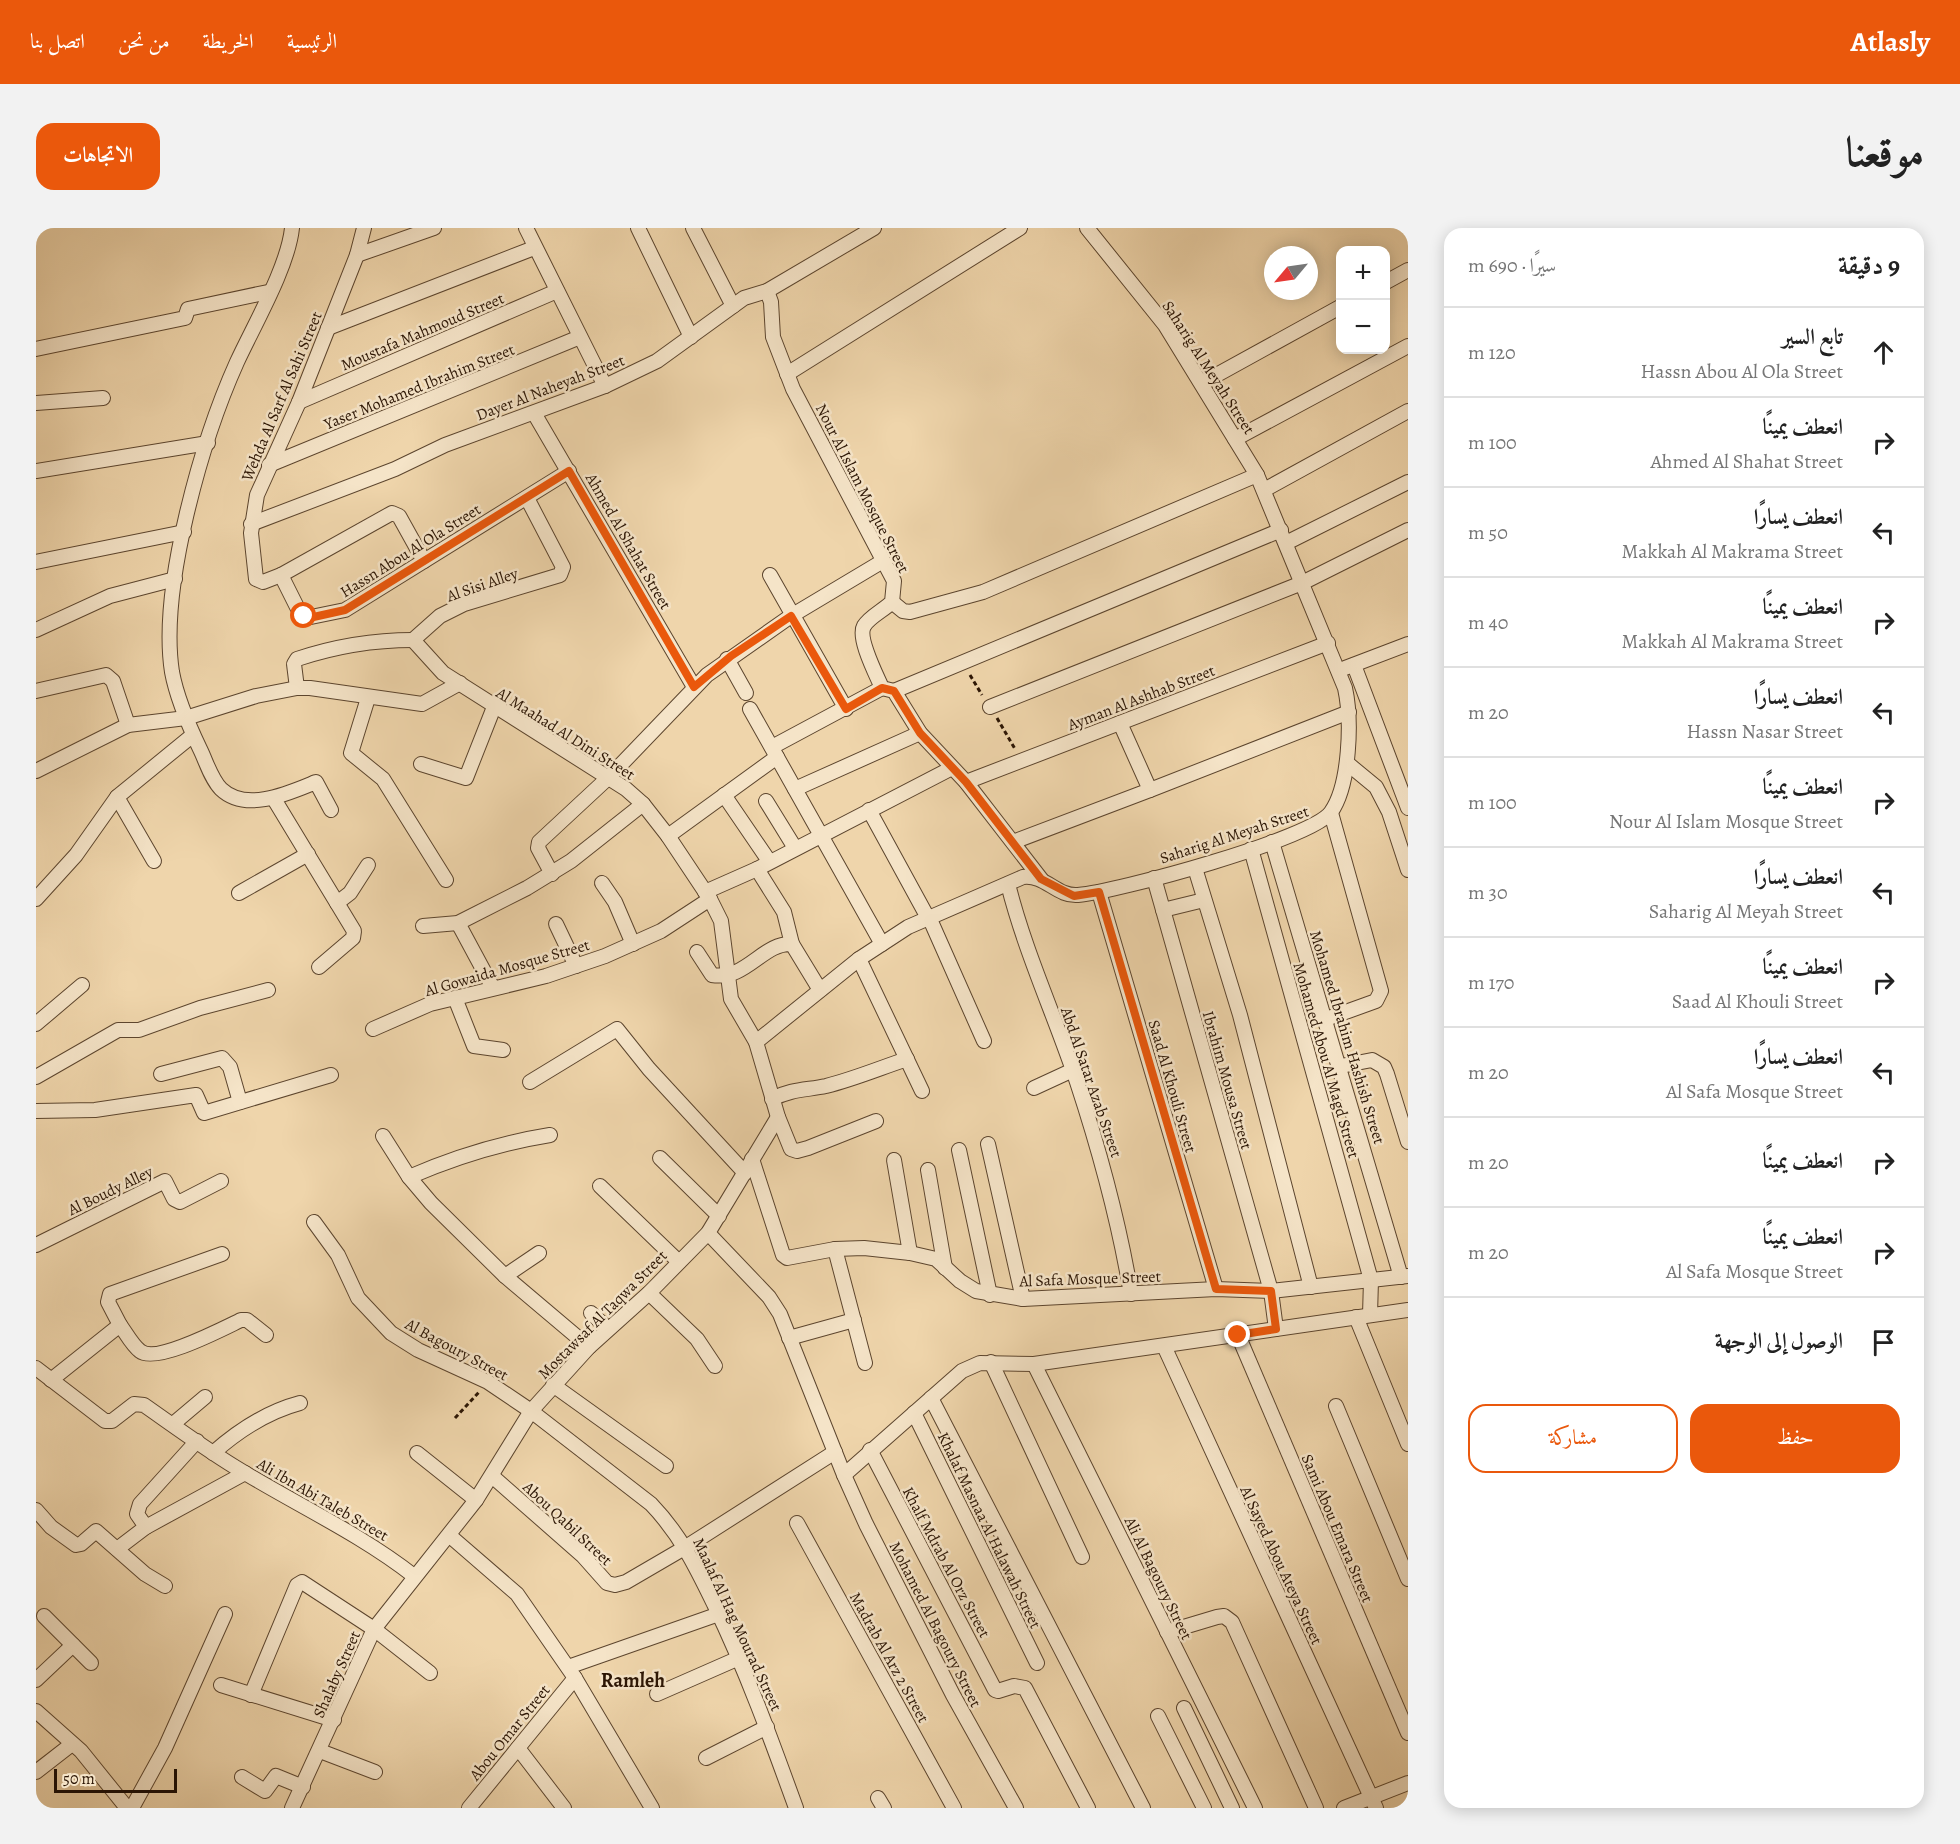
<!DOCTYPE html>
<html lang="ar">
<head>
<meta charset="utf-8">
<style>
	:root { --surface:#fff; --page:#f2f2f2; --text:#222; --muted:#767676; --line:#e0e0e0; --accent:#ea580c }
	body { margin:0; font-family:Alegreya,Amiri,serif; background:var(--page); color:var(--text); direction:rtl }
	.controls { position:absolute; right:18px; top:18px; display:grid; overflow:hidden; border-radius:12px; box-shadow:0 3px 15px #0003 }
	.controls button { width:54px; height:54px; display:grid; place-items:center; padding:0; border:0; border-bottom:2px solid var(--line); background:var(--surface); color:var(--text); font:30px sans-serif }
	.compass { position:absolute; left:1228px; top:18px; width:54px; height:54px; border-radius:50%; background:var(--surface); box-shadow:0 3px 15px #0003; rotate:241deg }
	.scale { position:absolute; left:18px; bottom:15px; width:123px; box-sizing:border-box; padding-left:6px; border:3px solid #2b1504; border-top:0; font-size:16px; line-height:21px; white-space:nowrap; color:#2b1504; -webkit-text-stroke:4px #f5e4c8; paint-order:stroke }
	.stop { position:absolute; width:18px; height:18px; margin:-14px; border:4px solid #ea580c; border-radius:50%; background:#fff }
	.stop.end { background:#ea580c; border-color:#fff; box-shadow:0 2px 6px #0008 }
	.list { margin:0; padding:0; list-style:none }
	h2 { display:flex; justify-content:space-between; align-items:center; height:78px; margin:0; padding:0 24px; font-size:26px }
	h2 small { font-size:20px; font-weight:400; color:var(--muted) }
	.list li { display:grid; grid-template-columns:39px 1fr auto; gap:18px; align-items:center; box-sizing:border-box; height:90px; padding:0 24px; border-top:2px solid var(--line) }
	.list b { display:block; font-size:22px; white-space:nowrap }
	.list p { margin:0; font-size:20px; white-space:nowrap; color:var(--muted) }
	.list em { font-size:20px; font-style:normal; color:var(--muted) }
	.actions { display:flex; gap:12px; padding:18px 24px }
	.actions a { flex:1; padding:14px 0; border:2px solid var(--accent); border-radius:18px; text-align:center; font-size:21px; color:var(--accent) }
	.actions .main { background:var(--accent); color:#fff }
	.icon { flex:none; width:33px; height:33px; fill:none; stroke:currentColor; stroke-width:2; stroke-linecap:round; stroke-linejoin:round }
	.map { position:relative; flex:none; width:1372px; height:1580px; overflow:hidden; direction:ltr; border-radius:18px }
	header { display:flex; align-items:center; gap:36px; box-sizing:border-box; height:84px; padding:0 30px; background:var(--accent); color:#fff }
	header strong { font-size:28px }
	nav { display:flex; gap:33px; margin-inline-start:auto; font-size:21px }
	.intro { display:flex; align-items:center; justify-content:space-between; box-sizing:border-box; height:144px; padding:0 36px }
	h1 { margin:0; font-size:42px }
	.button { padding:15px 27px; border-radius:18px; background:var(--accent); color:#fff; font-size:21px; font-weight:700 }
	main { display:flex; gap:36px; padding:0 36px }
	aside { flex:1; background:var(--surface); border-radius:18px; box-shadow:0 3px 15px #0003 }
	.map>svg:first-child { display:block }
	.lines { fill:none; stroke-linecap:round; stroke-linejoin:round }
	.street-casing { stroke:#5c452e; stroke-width:16 }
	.path { stroke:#2b1504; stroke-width:3; stroke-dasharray:4.5 3; stroke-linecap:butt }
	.street { stroke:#f5e4c8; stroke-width:14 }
	.route { stroke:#ea580c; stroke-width:8 }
	.labels { text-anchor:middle; stroke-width:5; stroke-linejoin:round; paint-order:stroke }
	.street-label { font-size:16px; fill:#2b1504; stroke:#f5e4c8 }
	.quarter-label { font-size:20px; font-weight:bold; fill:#2b1504; stroke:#f5e4c8 }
</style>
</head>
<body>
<header>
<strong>Atlasly</strong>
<nav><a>الرئيسية</a><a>الخريطة</a><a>من نحن</a><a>اتصل بنا</a></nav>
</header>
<div class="intro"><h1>موقعنا</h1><a class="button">الاتجاهات</a></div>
<main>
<aside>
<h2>9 دقيقة<small>سيرًا · 690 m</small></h2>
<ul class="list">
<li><svg class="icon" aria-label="ahead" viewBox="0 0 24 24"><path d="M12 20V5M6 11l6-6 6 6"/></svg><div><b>تابع السير</b><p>Hassn Abou Al Ola Street</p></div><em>120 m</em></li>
<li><svg class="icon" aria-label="right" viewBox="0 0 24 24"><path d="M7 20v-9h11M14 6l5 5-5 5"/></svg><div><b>انعطف يمينًا</b><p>Ahmed Al Shahat Street</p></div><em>100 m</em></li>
<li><svg class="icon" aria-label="left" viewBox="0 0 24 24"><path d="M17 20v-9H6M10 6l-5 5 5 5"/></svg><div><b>انعطف يسارًا</b><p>Makkah Al Makrama Street</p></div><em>50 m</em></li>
<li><svg class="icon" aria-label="right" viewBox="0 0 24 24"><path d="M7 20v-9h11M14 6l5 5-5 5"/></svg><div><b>انعطف يمينًا</b><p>Makkah Al Makrama Street</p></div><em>40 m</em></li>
<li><svg class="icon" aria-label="left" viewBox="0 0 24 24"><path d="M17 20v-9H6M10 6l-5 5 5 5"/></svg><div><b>انعطف يسارًا</b><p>Hassn Nasar Street</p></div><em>20 m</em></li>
<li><svg class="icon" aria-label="right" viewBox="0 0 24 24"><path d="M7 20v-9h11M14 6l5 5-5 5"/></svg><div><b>انعطف يمينًا</b><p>Nour Al Islam Mosque Street</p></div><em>100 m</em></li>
<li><svg class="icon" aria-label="left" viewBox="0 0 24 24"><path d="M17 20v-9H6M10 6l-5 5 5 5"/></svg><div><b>انعطف يسارًا</b><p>Saharig Al Meyah Street</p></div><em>30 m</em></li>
<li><svg class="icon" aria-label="right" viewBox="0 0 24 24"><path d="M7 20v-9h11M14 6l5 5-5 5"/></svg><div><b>انعطف يمينًا</b><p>Saad Al Khouli Street</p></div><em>170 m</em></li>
<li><svg class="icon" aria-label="left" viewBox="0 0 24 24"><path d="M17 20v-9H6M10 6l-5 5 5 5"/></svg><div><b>انعطف يسارًا</b><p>Al Safa Mosque Street</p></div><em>20 m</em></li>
<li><svg class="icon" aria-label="right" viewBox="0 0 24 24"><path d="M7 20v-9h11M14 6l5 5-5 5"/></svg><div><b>انعطف يمينًا</b></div><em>20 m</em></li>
<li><svg class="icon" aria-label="right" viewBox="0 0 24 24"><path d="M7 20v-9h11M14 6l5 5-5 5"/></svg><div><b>انعطف يمينًا</b><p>Al Safa Mosque Street</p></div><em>20 m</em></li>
<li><svg class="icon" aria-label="arrive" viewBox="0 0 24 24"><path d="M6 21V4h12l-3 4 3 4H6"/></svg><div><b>الوصول إلى الوجهة</b></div></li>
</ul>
<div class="actions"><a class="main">حفظ</a><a>مشاركة</a></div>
</aside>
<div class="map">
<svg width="1372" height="1580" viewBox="0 0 1372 1580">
	<rect width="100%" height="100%" fill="#efd5ab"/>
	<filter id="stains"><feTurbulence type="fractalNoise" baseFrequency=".00333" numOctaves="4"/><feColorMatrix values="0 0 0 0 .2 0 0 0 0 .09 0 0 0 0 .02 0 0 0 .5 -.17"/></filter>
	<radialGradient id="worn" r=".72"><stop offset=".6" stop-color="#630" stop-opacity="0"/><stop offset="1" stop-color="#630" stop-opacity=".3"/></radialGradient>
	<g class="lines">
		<defs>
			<g id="street">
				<path d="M256,0C252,39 218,97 201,134C166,212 123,360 136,444C141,471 152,496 164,521C170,533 175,551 185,561C210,585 253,565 280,554L295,582"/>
				<path d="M328,0L321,27L263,174L221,267L215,305L220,351L227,354L245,347L356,285L363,288L388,333"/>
				<path d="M490,0L569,158"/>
				<path d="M602,0L655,109"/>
				<path d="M657,0L697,78"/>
				<path d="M321,27L398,0"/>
				<path d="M1350,54L1372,42"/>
				<path d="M731,63L735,74L737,109L757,161L858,353L856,374C848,382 833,389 828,398C821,410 841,448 846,460L858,463L884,505L930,554L1005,651"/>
				<path d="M292,100L498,20"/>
				<path d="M0,121L149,90L152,81L232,64"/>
				<path d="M751,146L984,0"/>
				<path d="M1166,155L1304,79"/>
				<path d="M263,174L521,63"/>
				<path d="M0,175L67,170"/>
				<path d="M498,185L658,459"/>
				<path d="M1199,211L1372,118"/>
				<path d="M233,237L544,109"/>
				<path d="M0,243L172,215"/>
				<path d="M1228,262L1372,183"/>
				<path d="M215,296L359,241L409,217L569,158L621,133L708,70L731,63L838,0"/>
				<path d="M1250,315L1372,254"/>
				<path d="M0,334L148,304"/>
				<path d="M245,347L261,379L270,390L309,382L533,243"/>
				<path d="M734,347L810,481"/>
				<path d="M856,374L867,383L874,384L947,364L1221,247"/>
				<path d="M0,402L74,368L139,351"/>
				<path d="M377,412L407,445L590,561L607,576L632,608L674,671L685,693L695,771L720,814L742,889L755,921L761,923L772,920L840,893"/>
				<path d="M377,412L404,388L428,376L524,347L527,339L491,270"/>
				<path d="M691,431L710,465"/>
				<path d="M1318,437L1372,580"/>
				<path d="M1309,440L1372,416"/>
				<path d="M261,460L258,436L261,431C300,418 336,412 377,412"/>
				<path d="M0,463L70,447L77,453L92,497"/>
				<path d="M858,463L1245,302"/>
				<path d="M332,470L315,525L347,551L410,652"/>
				<path d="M954,479L1266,355L1372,302"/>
				<path d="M714,481L846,716"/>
				<path d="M736,519L846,460"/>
				<path d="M1311,535L1340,559L1353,584L1372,642"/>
				<path d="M385,536L430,550L458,479"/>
				<path d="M0,543L92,497L150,490L220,468L261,460H274L386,476L424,455"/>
				<path d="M930,554L1292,415"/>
				<path d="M759,561L884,505"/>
				<path d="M1114,562L1313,484"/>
				<path d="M688,567L733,633"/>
				<path d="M81,569L118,633"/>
				<path d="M238,571L318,703L317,710L283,739"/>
				<path d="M730,573L759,620"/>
				<path d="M833,582L892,690"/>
				<path d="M632,608L741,529"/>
				<path d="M977,614L1114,562L1084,495"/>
				<path d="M1236,614L1365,1049"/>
				<path d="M1215,621L1335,1052L1334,1087"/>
				<path d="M1159,640L1204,787L1275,1059"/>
				<path d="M721,641L748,684L756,716"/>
				<path d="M516,646L502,620L503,614L573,549L671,447L755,388L847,333"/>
				<path d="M1118,650L1235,1063L1240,1101"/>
				<path d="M566,655L579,674L597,716"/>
				<path d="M972,656C989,724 1019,788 1041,854C1064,924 1083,994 1095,1066"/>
				<path d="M669,664L721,641L916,540"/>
				<path d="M1063,664L1180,1061"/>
				<path d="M203,665L272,626"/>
				<path d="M0,671L40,627L81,569L157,507"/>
				<path d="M301,675L314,665L332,637"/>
				<path d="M1127,682L1168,672"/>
				<path d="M893,689L948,813"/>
				<path d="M422,695L457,760"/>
				<path d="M520,696L540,738"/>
				<path d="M387,698L422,695L491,660L535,633L607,576"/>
				<path d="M661,724L676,747C710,753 727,714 756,716L784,762"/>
				<path d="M823,731L886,863"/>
				<path d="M419,770L438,818L467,822"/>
				<path d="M1290,791L1340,773L1345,763L1295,585"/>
				<path d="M0,796L46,757"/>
				<path d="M337,801L394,776L510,748L569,728L625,703L674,671"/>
				<path d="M720,814L823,731L872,699L987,649C1009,646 1021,669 1042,667C1080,664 1276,611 1295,584C1314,557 1316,492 1309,460L1221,247L1129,97L1051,0"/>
				<path d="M1305,838L1336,832L1348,839L1351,846L1372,914"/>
				<path d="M125,846L186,830L194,839L204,874"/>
				<path d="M0,849L82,802H103L164,780L232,762"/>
				<path d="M494,854L581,801L613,841L709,945"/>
				<path d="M998,860L1037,842"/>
				<path d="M736,871C755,861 771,862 790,858C818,851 844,840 871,831"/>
				<path d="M0,883L59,882L160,867L168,885L295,847"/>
				<path d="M347,908L373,949L395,975L469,1048L553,1119"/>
				<path d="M952,916L987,1071"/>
				<path d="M923,922L954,1067"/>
				<path d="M624,930L683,988"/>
				<path d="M716,931L747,1027L751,1030L799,1021L828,1020L874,1025L900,1031L924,1053L940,1063L987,1071L1180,1061L1235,1063L1372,1048"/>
				<path d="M858,932L874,1025"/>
				<path d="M892,942L909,1040"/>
				<path d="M373,949C419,929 464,915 514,907"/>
				<path d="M564,958L643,1034"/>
				<path d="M278,994L302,1027L322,1070L355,1105L382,1122L452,1154L495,1183L615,1276C644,1306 660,1339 678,1376C710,1442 735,1511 760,1580"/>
				<path d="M672,1005L733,1069L744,1086L808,1247L830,1296L917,1467L980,1580"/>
				<path d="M0,1017L129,953L138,971L144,974L185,953"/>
				<path d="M799,1021L829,1135"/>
				<path d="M469,1048L503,1025"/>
				<path d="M613,1065L661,1111L679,1138"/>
				<path d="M555,1085L572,1101"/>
				<path d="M1320,1089L1372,1216"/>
				<path d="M84,1097L72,1074L74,1066L186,1026"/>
				<path d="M1202,1107L1372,1505"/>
				<path d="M753,1110L818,1092"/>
				<path d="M1128,1118L1340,1580"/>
				<path d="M955,1134L1046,1329"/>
				<path d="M998,1136L1219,1580"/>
				<path d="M0,1140L69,1193H76L98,1176L108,1177C138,1198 168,1220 199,1239C259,1276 323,1305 378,1348"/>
				<path d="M15,1152L84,1097C90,1105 96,1117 104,1123C120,1136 188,1100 205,1092H211L230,1107"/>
				<path d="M517,1157L630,1238"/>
				<path d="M895,1170L1107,1580"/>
				<path d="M1300,1178L1372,1351"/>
				<path d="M878,1185L1001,1435"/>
				<path d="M137,1196L169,1169"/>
				<path d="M834,1222L959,1462L962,1463L978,1458L989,1460L1052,1580"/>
				<path d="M177,1225C203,1202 230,1184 264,1175"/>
				<path d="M381,1225L440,1272"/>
				<path d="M808,1247L926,1143L944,1135L998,1136L1372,1082"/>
				<path d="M456,1248L547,1328L571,1355L579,1357L590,1354L650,1319L799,1224"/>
				<path d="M0,1282L15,1299L40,1317L45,1316L60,1303L109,1346L129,1358"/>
				<path d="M761,1295L918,1580"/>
				<path d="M110,1299L101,1286L104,1276L161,1213"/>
				<path d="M414,1308L481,1366L539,1450L616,1580"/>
				<path d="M81,1321L110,1299L209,1245"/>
				<path d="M8,1388L55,1435"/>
				<path d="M1131,1404L1181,1389L1188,1388L1196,1394L1280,1580"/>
				<path d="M532,1439L683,1386"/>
				<path d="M0,1452L37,1417"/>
				<path d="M185,1457L298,1492"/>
				<path d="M621,1466L703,1430"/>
				<path d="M215,1467L261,1357L266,1354L338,1401L394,1445"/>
				<path d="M1148,1480L1196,1580"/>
				<path d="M0,1483L45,1523L91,1580"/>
				<path d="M1122,1488L1168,1580"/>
				<path d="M482,1520L528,1580"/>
				<path d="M284,1523L339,1544"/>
				<path d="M670,1530L731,1499"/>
				<path d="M0,1544L36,1516"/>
				<path d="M206,1549L229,1563L240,1548L267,1559"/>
				<path d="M842,1570L848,1580"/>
				<path d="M96,1580L129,1520L189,1386"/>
				<path d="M256,1580L338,1401L440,1272L495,1183L553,1119L613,1065L672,1005L742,889"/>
				<path d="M433,1580L539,1450"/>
				<path d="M1308,1580L1372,1555"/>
			</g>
		</defs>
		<!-- street casing -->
		<use href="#street" class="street-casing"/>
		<!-- path -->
		<g class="path">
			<path d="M934,447L946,467"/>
			<path d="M961,490L979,521"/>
			<path d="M419,1190L443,1164"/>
		</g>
		<!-- street -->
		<use href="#street" class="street"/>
	</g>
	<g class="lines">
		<!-- route -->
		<path class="route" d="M268,388L273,390L309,382L533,243L658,459L695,428L755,388L810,481L846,460L858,463L884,505L930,554L1005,651L1038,668L1063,664L1180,1061L1235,1063L1240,1101L1202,1107"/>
	</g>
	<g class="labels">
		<!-- street labels -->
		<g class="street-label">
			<text transform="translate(386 103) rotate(-23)" y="6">Moustafa Mahmoud Street</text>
			<text transform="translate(1173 139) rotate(57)" y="6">Saharig Al Meyah Street</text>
			<text transform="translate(383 158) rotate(-22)" y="6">Yaser Mohamed Ibrahim Street</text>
			<text transform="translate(514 159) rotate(-21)" y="6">Dayer Al Naheyah Street</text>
			<text transform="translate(245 168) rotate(-67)" y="6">Wehda Al Sarf Al Sahi Street</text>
			<text transform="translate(827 260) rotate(63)" y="6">Nour Al Islam Mosque Street</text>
			<text transform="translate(593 313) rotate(60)" y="6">Ahmed Al Shahat Street</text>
			<text transform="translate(374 322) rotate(-32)" y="6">Hassn Abou Al Ola Street</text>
			<text transform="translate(446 356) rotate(-19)" y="6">Al Sisi Alley</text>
			<text transform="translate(1105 469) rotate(-21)" y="6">Ayman Al Ashhab Street</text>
			<text transform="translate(530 505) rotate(32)" y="6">Al Maahad Al Dini Street</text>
			<text transform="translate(1198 606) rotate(-18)" y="6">Saharig Al Meyah Street</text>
			<text transform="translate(471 739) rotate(-16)" y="6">Al Gowaida Mosque Street</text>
			<text transform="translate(1312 809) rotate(73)" y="6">Mohamed Ibrahim Hashish Street</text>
			<text transform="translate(1291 832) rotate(74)" y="6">Mohamed Abou Al Magd Street</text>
			<text transform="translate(1192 852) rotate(74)" y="6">Ibrahim Mousa Street</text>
			<text transform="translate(1056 854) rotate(71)" y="6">Abd Al Satar Azab Street</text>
			<text transform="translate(1137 858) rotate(74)" y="6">Saad Al Khouli Street</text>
			<text transform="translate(74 962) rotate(-26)" y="6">Al Boudy Alley</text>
			<text transform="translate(1054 1050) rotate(-2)" y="6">Al Safa Mosque Street</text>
			<text transform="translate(566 1086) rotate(-45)" y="6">Mostawsaf Al Taqwa Street</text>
			<text transform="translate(421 1121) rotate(28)" y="6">Al Bagoury Street</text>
			<text transform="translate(287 1271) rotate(30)" y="6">Ali Ibn Abi Taleb Street</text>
			<text transform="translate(532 1295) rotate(43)" y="6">Abou Qabil Street</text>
			<text transform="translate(1302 1300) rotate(67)" y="6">Sami Abou Emara Street</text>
			<text transform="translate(954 1302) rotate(64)" y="6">Khalaf Masnaa Al Halawah Street</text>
			<text transform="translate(911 1334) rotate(62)" y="6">Khalf Mdrab Al Orz Street</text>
			<text transform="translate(1246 1337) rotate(65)" y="6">Al Sayed Abou Ateya Street</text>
			<text transform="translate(1123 1350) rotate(64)" y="6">Ali Al Bagoury Street</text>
			<text transform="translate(702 1396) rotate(65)" y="6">Maalaf Al Hag Mourad Street</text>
			<text transform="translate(900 1396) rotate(63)" y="6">Mohamed Al Bagoury Street</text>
			<text transform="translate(854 1429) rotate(61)" y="6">Madrab Al Arz 2 Street</text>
			<text transform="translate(300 1446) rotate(-66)" y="6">Shalaby Street</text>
			<text transform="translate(473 1504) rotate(-51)" y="6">Abou Omar Street</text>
		</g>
		<!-- quarter labels -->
		<g class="quarter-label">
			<text x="597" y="1459">Ramleh</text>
		</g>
	</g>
	<rect width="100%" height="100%" filter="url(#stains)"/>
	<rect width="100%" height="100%" fill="url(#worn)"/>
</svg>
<div class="controls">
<button>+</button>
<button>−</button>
</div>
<svg class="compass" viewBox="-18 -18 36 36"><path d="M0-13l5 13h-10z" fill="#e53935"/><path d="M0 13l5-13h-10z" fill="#767676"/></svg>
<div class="scale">50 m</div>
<div class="stop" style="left:268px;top:388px"></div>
<div class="stop end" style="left:1202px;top:1107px"></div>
</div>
</main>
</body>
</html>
